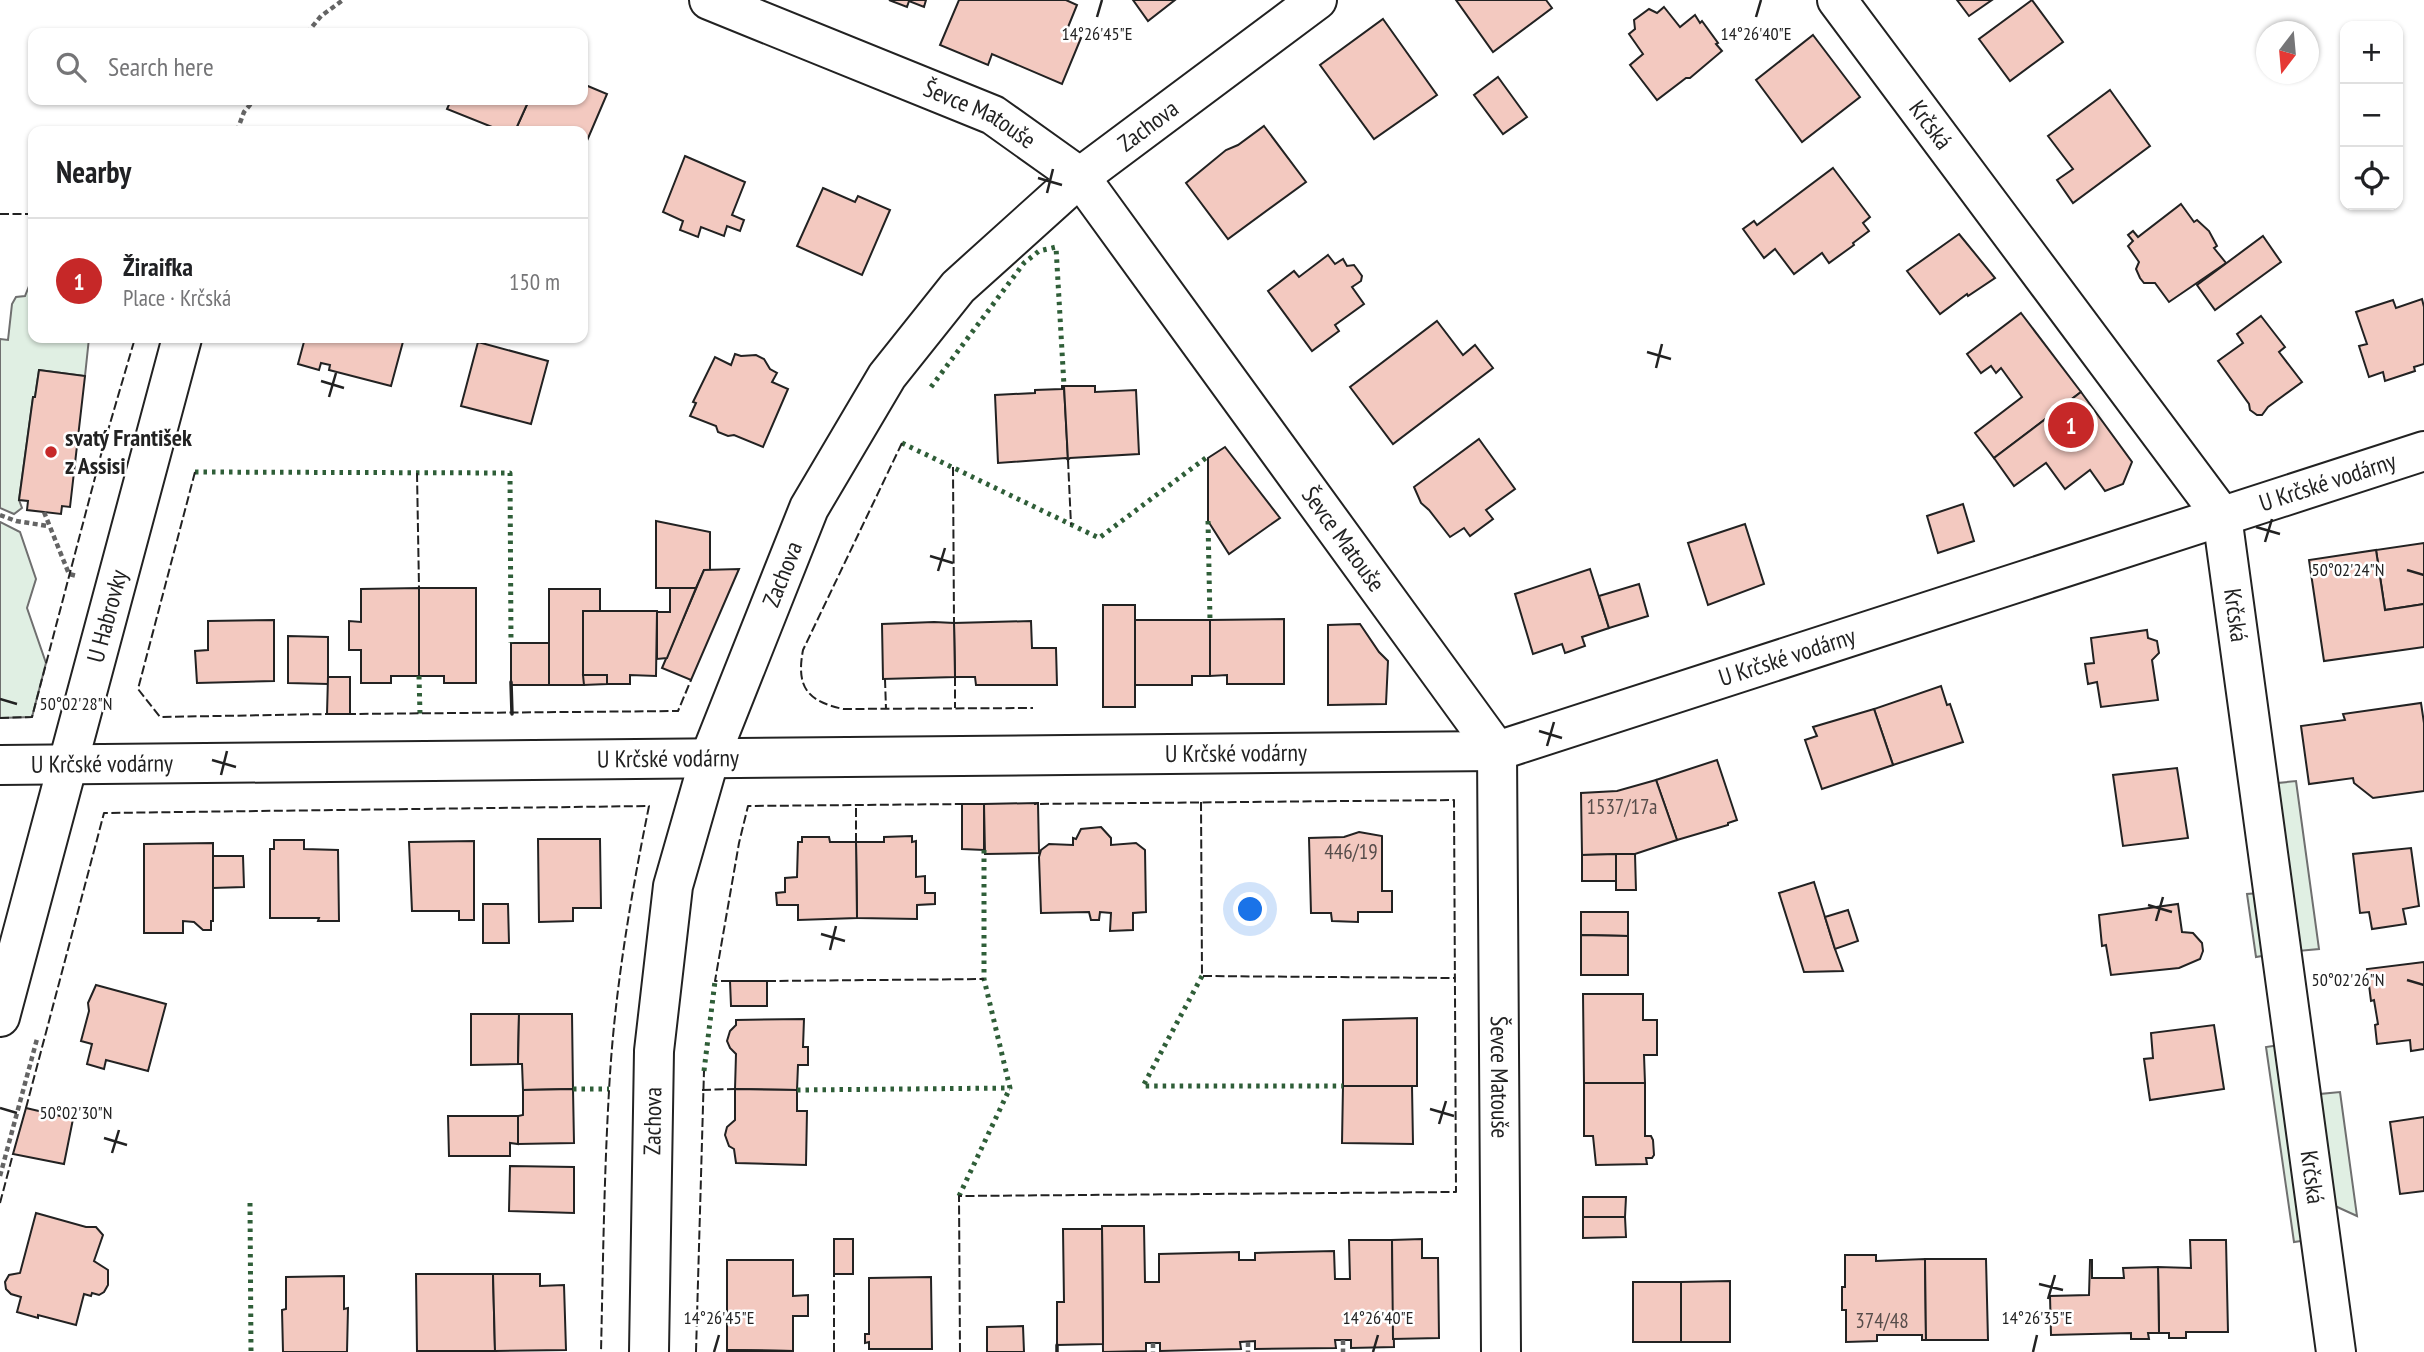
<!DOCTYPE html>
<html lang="en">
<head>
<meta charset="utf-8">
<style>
	:root { --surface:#fff; --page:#f6f6f6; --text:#202124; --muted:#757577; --line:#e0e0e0; --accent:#c62828 }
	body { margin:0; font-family:"PT Sans Narrow",sans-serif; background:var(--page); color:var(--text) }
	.controls { position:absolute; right:21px; top:21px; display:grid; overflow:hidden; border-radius:14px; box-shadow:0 2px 5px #0004 }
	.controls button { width:63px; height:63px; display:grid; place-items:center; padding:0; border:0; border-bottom:2px solid var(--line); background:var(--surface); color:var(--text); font:35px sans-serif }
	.compass { position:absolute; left:2256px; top:21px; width:63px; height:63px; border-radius:50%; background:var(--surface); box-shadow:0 2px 5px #0004; rotate:196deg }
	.you { position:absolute; left:1251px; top:910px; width:24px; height:24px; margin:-18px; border:5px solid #fff; border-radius:50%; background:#1a73e8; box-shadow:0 0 0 10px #1a73e833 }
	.badge { display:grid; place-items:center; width:46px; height:46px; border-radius:50%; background:var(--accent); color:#fff; font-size:23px; font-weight:700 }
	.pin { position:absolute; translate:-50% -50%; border:4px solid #fff; box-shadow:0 2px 7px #0006 }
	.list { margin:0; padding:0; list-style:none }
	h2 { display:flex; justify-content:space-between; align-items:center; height:91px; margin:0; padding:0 28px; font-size:30px }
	h2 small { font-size:23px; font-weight:400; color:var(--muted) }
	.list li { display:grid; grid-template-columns:46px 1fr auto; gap:21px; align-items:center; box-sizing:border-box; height:126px; padding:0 28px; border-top:2px solid var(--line) }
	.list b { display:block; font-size:26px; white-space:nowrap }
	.list p { margin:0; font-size:23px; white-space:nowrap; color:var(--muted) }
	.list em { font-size:23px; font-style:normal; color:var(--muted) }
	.icon { flex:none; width:38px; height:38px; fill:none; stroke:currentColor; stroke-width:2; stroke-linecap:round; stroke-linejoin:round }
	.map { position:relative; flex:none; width:2424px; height:1352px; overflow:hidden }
	.search { position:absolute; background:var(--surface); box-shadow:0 2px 5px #0004; left:28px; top:28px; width:560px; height:77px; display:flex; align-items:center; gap:18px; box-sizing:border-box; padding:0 24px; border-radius:14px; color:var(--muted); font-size:26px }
	.panel { position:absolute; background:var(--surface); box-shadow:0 2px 5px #0004; left:28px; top:126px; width:560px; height:217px; border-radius:14px }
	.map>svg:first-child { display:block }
	.green { fill:#e0efe3; stroke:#6f6f6f; stroke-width:2 }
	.building { fill:#f3c9c0; stroke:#222; stroke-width:2 }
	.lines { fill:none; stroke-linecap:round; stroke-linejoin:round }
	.minor-casing { stroke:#222; stroke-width:42 }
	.path { stroke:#646464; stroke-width:4.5; stroke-dasharray:5 3.5; stroke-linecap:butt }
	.minor { stroke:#fff; stroke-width:38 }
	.hedge { stroke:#2f5e38; stroke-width:5; stroke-dasharray:3.5 5; stroke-linecap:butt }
	.fence { stroke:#222; stroke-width:2; stroke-dasharray:9 3.5; stroke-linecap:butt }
	.wall { stroke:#222; stroke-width:3.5 }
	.ticks { fill:none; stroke:#222; stroke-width:2.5 }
	.poi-dot { fill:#c62828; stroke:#fff; stroke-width:2.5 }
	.labels { text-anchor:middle; stroke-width:5; stroke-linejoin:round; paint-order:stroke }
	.number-label { font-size:21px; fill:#564c4a }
	.street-label { font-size:24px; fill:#222; stroke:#fff }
	.poi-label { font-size:24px; font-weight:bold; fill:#222; stroke:#fff; text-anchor:start }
	.ticks-label { font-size:18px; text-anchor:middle; fill:#222; stroke:#fff; stroke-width:5; stroke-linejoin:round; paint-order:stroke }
</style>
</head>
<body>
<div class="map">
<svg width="2424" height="1352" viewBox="0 0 2424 1352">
	<rect width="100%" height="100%" fill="#fff"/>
	<!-- green -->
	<g class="green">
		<path d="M33,276V338H89L85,376L39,370L35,397L33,398L19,500L22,508L14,514L0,508V339L8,340L12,304L16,297L25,296Z"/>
		<path d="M0,522L20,532L36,579L27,608L46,663L32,717L0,718Z"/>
		<path d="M2296,781L2319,949L2298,951L2278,783Z"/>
		<path d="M2259,893L2268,955L2256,957L2247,894Z"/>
		<path d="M2280,1045L2308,1240L2294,1242L2266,1047Z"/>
		<path d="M2340,1092L2357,1216L2335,1206L2320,1094Z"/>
	</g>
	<!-- building -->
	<g class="building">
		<path d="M889,0H926L924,7L909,1L907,7Z"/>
		<path d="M959,0H1066L1077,5L1066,32L1081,38L1062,84L992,54L988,65L940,45Z"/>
		<path d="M1133,0H1175L1148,21Z"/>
		<path d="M1456,0H1546L1552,8L1493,52Z"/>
		<path d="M1957,0H1992L1969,16Z"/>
		<path d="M2032,0L2063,42L2010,81L1979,39Z"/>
		<path d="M1664,7L1680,27L1695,15L1700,23L1702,21L1718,43L1716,44L1722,51L1690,78H1686L1657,100L1630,65L1643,54L1629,34L1635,29L1634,20L1649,9L1657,13Z"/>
		<path d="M1383,19L1437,95L1374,139L1320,65Z"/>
		<path d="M1813,35L1860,97L1802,142L1756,80Z"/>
		<path d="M1498,77L1527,117L1503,134L1474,95Z"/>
		<path d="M583,84L607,94L583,150V131H515L529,100H583Z"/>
		<path d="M2110,90L2150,146L2073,203L2057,180L2073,169L2048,136Z"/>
		<path d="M451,100H529L515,131H502L447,109Z"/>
		<path d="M1264,126L1306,182L1228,239L1186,183L1226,150L1238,145Z"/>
		<path d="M685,156L745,182L732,215L744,220L740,231L727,226L724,236L701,227L698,237L680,230L683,221L663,212Z"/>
		<path d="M1833,168L1870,217L1863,223L1869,231L1853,243L1854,245L1829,263L1822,253L1794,274L1775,249L1764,258L1743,229L1754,221L1757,225Z"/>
		<path d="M823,188L855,202L858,196L890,210L862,275L797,246Z"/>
		<path d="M2181,204L2194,222L2197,220L2209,231L2217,246L2214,248L2226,263L2169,302L2155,283H2144L2140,278L2136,269L2139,262L2128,246L2133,241L2128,235L2133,231L2138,237Z"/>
		<path d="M1959,234L1995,278L1968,296L1967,294L1940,314L1907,271Z"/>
		<path d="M2263,236L2281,262L2215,310L2197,285Z"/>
		<path d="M1328,255L1335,264L1343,259L1347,266L1354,265L1362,276L1361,281L1352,287L1364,304L1335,325L1339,331L1312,351L1268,291L1294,271L1299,277Z"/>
		<path d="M2422,299L2424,307V364L2414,367L2415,371L2385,381L2383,372L2369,377L2359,346L2367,344L2356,312L2393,300L2396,308Z"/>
		<path d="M2021,313L2081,392L1994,458L1975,433L2022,397L2001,368L1996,373L1991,366L1981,373L1967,354Z"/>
		<path d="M2261,316L2285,347L2279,352L2302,382L2268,407L2262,415H2257L2250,410L2249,404L2218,361L2243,343L2237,334Z"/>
		<path d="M1437,321L1463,355L1475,345L1493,368L1393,444L1350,387Z"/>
		<path d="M305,338H404L391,386L329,370L330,365L321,363L319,370L298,364Z"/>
		<path d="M478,342L548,361L531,424L461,406Z"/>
		<path d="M735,354L741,356L756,355L764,359L770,369L777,373L772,382L788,389L763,447L734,435L728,436L718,432L716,426L690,416L696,403L693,402L715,357L731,365Z"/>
		<path d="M39,370L85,376L70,507L62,506L61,514L27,510L28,501L19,500L33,397H35Z"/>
		<path d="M1062,386H1064L1068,460L1066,458L998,463L995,395L1035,393V390L1062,389Z"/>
		<path d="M1064,386H1095V392L1136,390L1139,454L1070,458L1068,460Z"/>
		<path d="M2081,392L2132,462L2123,484L2105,491L2090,470L2065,489L2046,463L2014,486L1994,458Z"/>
		<path d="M1479,439L1515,489L1486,510L1493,519L1470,536L1464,528L1450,537L1429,510L1421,503L1414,487Z"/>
		<path d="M1225,447L1280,518L1229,554L1208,521V458Z"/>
		<path d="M1963,504L1974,541L1938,553L1927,516Z"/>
		<path d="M656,521L710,532V570H704L696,588H656Z"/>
		<path d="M1745,524L1764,584L1708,605L1688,543Z"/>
		<path d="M2424,543V604L2385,610L2376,550Z"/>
		<path d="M2376,550L2385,610L2424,604V647L2324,661L2309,560Z"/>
		<path d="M739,569L691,680L662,668L704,570Z"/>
		<path d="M1590,569L1609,628L1582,637L1585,646L1568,652L1565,653L1562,644L1533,654L1515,594Z"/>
		<path d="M1639,584L1648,616L1609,628L1599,596Z"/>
		<path d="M419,588V676H391V683H361V650H349V621L361,622V589Z"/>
		<path d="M419,588H476V683H444V676H419Z"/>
		<path d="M670,588H696L667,658L657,659V612H670Z"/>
		<path d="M549,589H600V611H583L584,685H549Z"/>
		<rect x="1103" y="605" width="32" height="102"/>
		<path d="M583,611H657L656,676L630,675V684H607V675H583Z"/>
		<path d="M1284,619V684H1227V675L1210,676V620Z"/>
		<path d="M274,620V681L197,683L195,651L208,650V621Z"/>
		<path d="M1135,620H1210V676H1192V685H1135Z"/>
		<path d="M1031,621L1032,648H1056L1057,685H976L975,677H955L954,623Z"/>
		<path d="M934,622L954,623L955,677L883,679L882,624Z"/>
		<path d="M1360,624L1379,652L1388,661L1386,704L1328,705V625Z"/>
		<path d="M2147,630L2148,638L2157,641L2159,653L2152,660L2158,700L2101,707L2097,682L2088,684L2085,664L2094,663L2091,638Z"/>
		<path d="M288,636L328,637V684L288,683Z"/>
		<rect x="511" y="643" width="38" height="42"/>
		<path d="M583,675H607V684L584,685Z"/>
		<path d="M328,677H350V714H327Z"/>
		<path d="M1941,686L1947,705L1950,704L1963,742L1893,765L1874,709Z"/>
		<path d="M2421,703L2424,723V791L2373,798L2354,783L2353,778L2309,784L2301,726L2345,720L2343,714Z"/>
		<path d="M1874,709L1893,765L1822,789L1805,740L1817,736L1813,727Z"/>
		<path d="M1717,760L1737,820L1728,823V825L1677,840L1656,780Z"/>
		<path d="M2177,768L2188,838L2123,846L2113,775Z"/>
		<path d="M1656,780L1677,840L1635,854L1582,855L1581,793L1617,791Z"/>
		<path d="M1038,803L1039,853L985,854L984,804Z"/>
		<path d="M962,804H984V850L962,849Z"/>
		<path d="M1101,827L1111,838V845L1136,843L1145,850L1146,912L1133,913V930L1110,931L1111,913L1100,912L1099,920H1091L1089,912L1041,913L1039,857L1041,850L1049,844L1073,845V838L1076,839L1081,829Z"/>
		<path d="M1359,832L1382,836V891H1392V912H1358V922L1332,921L1331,913H1311L1309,838L1344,837Z"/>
		<path d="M912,836V842L916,841V877L925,876V893H935V904L917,905V919L857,918L856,842H884V837Z"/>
		<path d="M802,837H829L830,842H856L857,918L798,920V905H777L776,893L785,892V878L797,877L798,842H802Z"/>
		<path d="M538,839H600L601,908H573V921L539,922Z"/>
		<path d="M274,840H304V849L338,850L339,921H318L319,918H270V849H274Z"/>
		<path d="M474,841V920H459V911H412L409,842Z"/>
		<path d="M213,843V921H211V930H203L194,922L183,921V933H144V844Z"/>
		<path d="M2411,848L2419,906L2403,909L2406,924L2372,929L2369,912L2360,913L2353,854Z"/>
		<path d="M1616,854H1635L1636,890H1616Z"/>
		<path d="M1616,854V881H1582V855Z"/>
		<path d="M213,856H243L244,887L213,888Z"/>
		<path d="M1814,882L1835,949L1843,971L1804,972L1779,893Z"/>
		<path d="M483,904H508L509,943H483Z"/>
		<path d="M2178,904L2182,932L2193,933L2202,943L2203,951L2200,959L2179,968L2111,975L2106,945L2102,946L2099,915Z"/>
		<path d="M1848,910L1858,941L1835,949L1825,917Z"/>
		<path d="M1581,912H1628V936L1581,935Z"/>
		<path d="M1581,935L1628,936V975H1581Z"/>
		<path d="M2424,962V1049L2411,1051L2410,1040L2377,1044L2375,1025L2378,1024L2374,1000L2371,1001L2367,969Z"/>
		<path d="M730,981H767V1006H731Z"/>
		<path d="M96,985L166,1004L148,1071L106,1060L104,1069L87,1064L92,1044L81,1041L89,1011L88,1003Z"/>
		<path d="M1583,994H1643V1020H1657V1055H1644L1645,1083H1584Z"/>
		<path d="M471,1014H519L518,1064L471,1065Z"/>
		<path d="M519,1014H572L573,1089L523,1090L522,1064H518Z"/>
		<path d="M1417,1018V1086H1343V1020Z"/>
		<path d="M804,1019L803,1047H808V1065H798L797,1090L735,1089L736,1054L730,1048L727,1041L730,1031L736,1025V1020Z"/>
		<path d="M2214,1025L2224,1089L2150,1100L2144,1059L2153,1058L2151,1033Z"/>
		<path d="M1584,1083H1645V1136H1651L1653,1140L1654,1155L1652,1158H1646L1647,1164L1596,1165L1593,1136H1584Z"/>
		<path d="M1343,1086H1412L1413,1144L1342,1143Z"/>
		<path d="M573,1089L574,1143L518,1144V1116L523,1115V1090Z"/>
		<path d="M735,1089L797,1090V1111H807L806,1165L736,1163L734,1149L729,1146L725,1135L727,1127L735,1120Z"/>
		<path d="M26,1108L73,1119L64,1164L13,1154Z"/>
		<path d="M448,1116H518V1144L510,1143V1156H449Z"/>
		<path d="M2424,1117V1191L2400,1194L2390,1122Z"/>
		<path d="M510,1166L574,1167V1213L509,1211Z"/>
		<path d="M1583,1197H1626L1625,1217H1583Z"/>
		<path d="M36,1213L86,1227H96L103,1235L94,1261L108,1270V1285L104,1292L99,1295L92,1293L91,1296L84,1294L76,1325L38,1315V1318L17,1312L21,1297L11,1294L6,1289L5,1282L9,1275L20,1273Z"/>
		<path d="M1583,1217H1625L1626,1237L1583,1238Z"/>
		<path d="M1102,1226H1144L1145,1282H1159V1254L1239,1252V1260H1255V1253L1334,1251L1335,1279H1350L1349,1240H1392L1394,1347L1351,1348V1340H1335L1336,1348L1255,1349V1341L1240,1342L1241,1349L1160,1351V1343H1146V1351L1103,1352Z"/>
		<path d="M1063,1229H1102L1103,1344L1057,1345V1302H1064Z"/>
		<rect x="834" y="1239" width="19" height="35"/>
		<path d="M1422,1239V1258H1438L1439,1338L1393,1339L1392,1240Z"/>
		<path d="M2190,1240H2226L2228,1332H2186V1338H2169V1333H2159L2158,1267L2191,1268Z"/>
		<path d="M1845,1255H1876V1261L1925,1259L1926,1340H1922V1335H1877V1341L1846,1342V1310H1842V1287H1845Z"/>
		<path d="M1925,1259H1986L1988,1340H1926Z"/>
		<path d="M727,1260H793V1296L808,1295V1316H793V1351L727,1350Z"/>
		<path d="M2090,1260H2092V1278H2124L2123,1268L2158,1267L2159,1333H2148L2149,1339H2131V1333L2051,1335L2050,1296L2089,1295Z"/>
		<path d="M416,1274H493L495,1351H417Z"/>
		<path d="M493,1274H540V1286L564,1285L566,1350L495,1351Z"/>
		<path d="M344,1276V1309L348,1308L347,1352H283L282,1310L286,1309V1277Z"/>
		<path d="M931,1277L932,1349H869V1342L865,1343V1334H869V1278Z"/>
		<path d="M1730,1281V1342H1681V1282Z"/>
		<rect x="1633" y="1282" width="48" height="60"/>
		<path d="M1023,1326L1024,1352H987V1327Z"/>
		<path d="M727,1350L793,1351V1352H727Z"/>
	</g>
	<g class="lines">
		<defs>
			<g id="minor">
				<path id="s1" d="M709,0L993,115L1080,177L1497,751L1501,1352"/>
				<path id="s2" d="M1837,0L2222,516L2336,1352"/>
				<path id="s3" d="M0,765L1497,751L2424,451"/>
				<path id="s4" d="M0,1017L182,338"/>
				<path id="s5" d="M649,1352L654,1051L673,886L710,757L809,508L887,376L958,287L1080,177L1317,0"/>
			</g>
		</defs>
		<!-- minor casing -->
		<use href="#minor" class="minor-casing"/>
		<!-- path -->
		<g class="path">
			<path d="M307,33L321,16L343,0"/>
			<path d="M237,131L244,112L254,100"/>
			<path d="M44,512L69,574L77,576"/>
			<path d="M0,515L16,521L48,526"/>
			<path d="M0,1176L37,1039"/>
			<path d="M1343,1340V1352"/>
			<path d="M1248,1342V1352"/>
			<path d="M1153,1343V1352"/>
		</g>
		<!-- minor -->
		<use href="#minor" class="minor"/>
		<!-- hedge -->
		<g class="hedge">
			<path d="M931,387L1024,263L1039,251L1056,247L1064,386"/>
			<path d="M902,443L1099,538L1207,457"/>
			<path d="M195,472L510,473L511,643"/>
			<path d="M1208,521L1210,620"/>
			<path d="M419,676L420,714"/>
			<path d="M1202,976L1143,1086H1343"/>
			<path d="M704,1071L715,981"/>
			<path d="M573,1089H609"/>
			<path d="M797,1090L1010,1088"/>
			<path d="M959,1196L1010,1088L984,979V849"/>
			<path d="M250,1203L251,1352"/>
		</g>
		<!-- fence -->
		<g class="fence">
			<path d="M0,214H33"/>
			<path d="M902,443L803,650C796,687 807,701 843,709L1033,708"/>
			<path d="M1068,460L1071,525"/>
			<path d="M953,467L954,623"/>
			<path d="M195,472L138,689L160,717L330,714"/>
			<path d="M417,473L419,588"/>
			<path d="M955,677V708"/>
			<path d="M885,679L886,709"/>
			<path d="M347,714L678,711L691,680"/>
			<path d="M0,718L32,717L102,451L135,338"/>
			<path d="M1201,802L1202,976L1455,978"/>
			<path d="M856,842V805"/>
			<path d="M730,981H715L739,843L748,806L967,804"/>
			<path d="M767,981L984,979"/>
			<path d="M702,1090L735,1089"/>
			<path d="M26,1108L104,813L649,806C630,900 614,995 609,1091C604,1178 603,1265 601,1352"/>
			<path d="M0,1203L13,1154"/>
			<path d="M696,1352L704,1071"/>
			<path d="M834,1352V1274"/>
			<path d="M960,1352L959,1196L1456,1192L1454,800L1034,804"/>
		</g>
		<!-- wall -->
		<g class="wall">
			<path d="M511,682L512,714"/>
			<path d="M1057,1345V1352"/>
		</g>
	</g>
	<!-- ticks -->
	<path class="ticks" d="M1097,17L1102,0M1756,17L1761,0M1038,178L1062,185M1047,193L1053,169M1647,352L1671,359M1656,368L1662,344M321,381L344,388M329,397L336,373M2256,527L2280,534M2265,542L2272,519M930,556L953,563M2407,570L2424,575M938,571L945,548M0,699L17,704M1539,731L1562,738M1547,746L1554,722M212,760L236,767M221,775L227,751M2148,905L2172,912M2156,921L2163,897M821,934L845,941M830,950L836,926M2407,980L2424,985M0,1108L17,1113M1430,1109L1454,1116M1439,1124L1446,1101M104,1138L127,1145M112,1153L119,1130M2039,1284L2063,1290M2048,1299L2055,1275M714,1352L719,1335M1373,1352L1378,1335M2033,1352L2037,1335"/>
	<!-- markers -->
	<circle class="poi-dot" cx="51" cy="452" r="7"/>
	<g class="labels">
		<!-- number labels -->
		<g class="number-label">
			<text x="1622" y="814">1537/17a</text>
			<text x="1351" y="859">446/19</text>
			<text x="1882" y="1328">374/48</text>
		</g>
		<!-- street labels -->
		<g class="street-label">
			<text dy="8" stroke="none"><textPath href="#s1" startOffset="294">Ševce Matouše</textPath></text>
			<text dy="8" stroke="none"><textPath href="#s2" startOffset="156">Krčská</textPath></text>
			<text dy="8" stroke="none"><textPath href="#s5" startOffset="1386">Zachova</textPath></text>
			<text dy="8" stroke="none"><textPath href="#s3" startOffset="2370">U Krčské vodárny</textPath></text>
			<text dy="8" stroke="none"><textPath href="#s1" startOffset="861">Ševce Matouše</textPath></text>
			<text dy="8" stroke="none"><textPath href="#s5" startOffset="798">Zachova</textPath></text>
			<text dy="8" stroke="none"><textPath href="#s2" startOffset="744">Krčská</textPath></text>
			<text dy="8" stroke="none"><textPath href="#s4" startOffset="415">U Habrovky</textPath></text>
			<text dy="8" stroke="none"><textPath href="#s3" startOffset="1802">U Krčské vodárny</textPath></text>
			<text dy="8" stroke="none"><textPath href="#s3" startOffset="1236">U Krčské vodárny</textPath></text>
			<text dy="8" stroke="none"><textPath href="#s3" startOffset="668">U Krčské vodárny</textPath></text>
			<text dy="8" stroke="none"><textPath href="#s3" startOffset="102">U Krčské vodárny</textPath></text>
			<text dy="8" stroke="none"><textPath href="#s1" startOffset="1449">Ševce Matouše</textPath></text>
			<text dy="8" stroke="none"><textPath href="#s5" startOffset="231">Zachova</textPath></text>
			<text dy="8" stroke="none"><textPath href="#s2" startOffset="1311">Krčská</textPath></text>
		</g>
		<!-- poi labels -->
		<g class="poi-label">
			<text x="65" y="446">svatý František<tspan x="65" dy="28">z Assisi</tspan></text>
		</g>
	</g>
	<g class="ticks-label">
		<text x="1097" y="40">14°26'45"E</text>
		<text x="1756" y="40">14°26'40"E</text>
		<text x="2348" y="576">50°02'24"N</text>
		<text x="76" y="710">50°02'28"N</text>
		<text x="2348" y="986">50°02'26"N</text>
		<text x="76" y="1119">50°02'30"N</text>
		<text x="719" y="1324">14°26'45"E</text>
		<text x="1378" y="1324">14°26'40"E</text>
		<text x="2037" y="1324">14°26'35"E</text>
	</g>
</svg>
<div class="controls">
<button>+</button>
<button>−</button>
<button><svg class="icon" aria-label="locate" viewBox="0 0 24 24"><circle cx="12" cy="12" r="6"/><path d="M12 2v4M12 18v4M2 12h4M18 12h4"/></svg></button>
</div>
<svg class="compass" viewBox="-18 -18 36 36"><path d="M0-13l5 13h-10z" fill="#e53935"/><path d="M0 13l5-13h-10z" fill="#757577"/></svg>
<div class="you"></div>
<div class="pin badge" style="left:2071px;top:425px">1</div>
<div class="search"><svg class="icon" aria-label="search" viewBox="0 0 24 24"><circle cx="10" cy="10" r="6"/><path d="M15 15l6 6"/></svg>Search here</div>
<section class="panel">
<h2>Nearby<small></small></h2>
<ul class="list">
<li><span class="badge">1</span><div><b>Žiraifka</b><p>Place · Krčská</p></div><em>150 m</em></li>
</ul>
</section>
</div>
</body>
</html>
